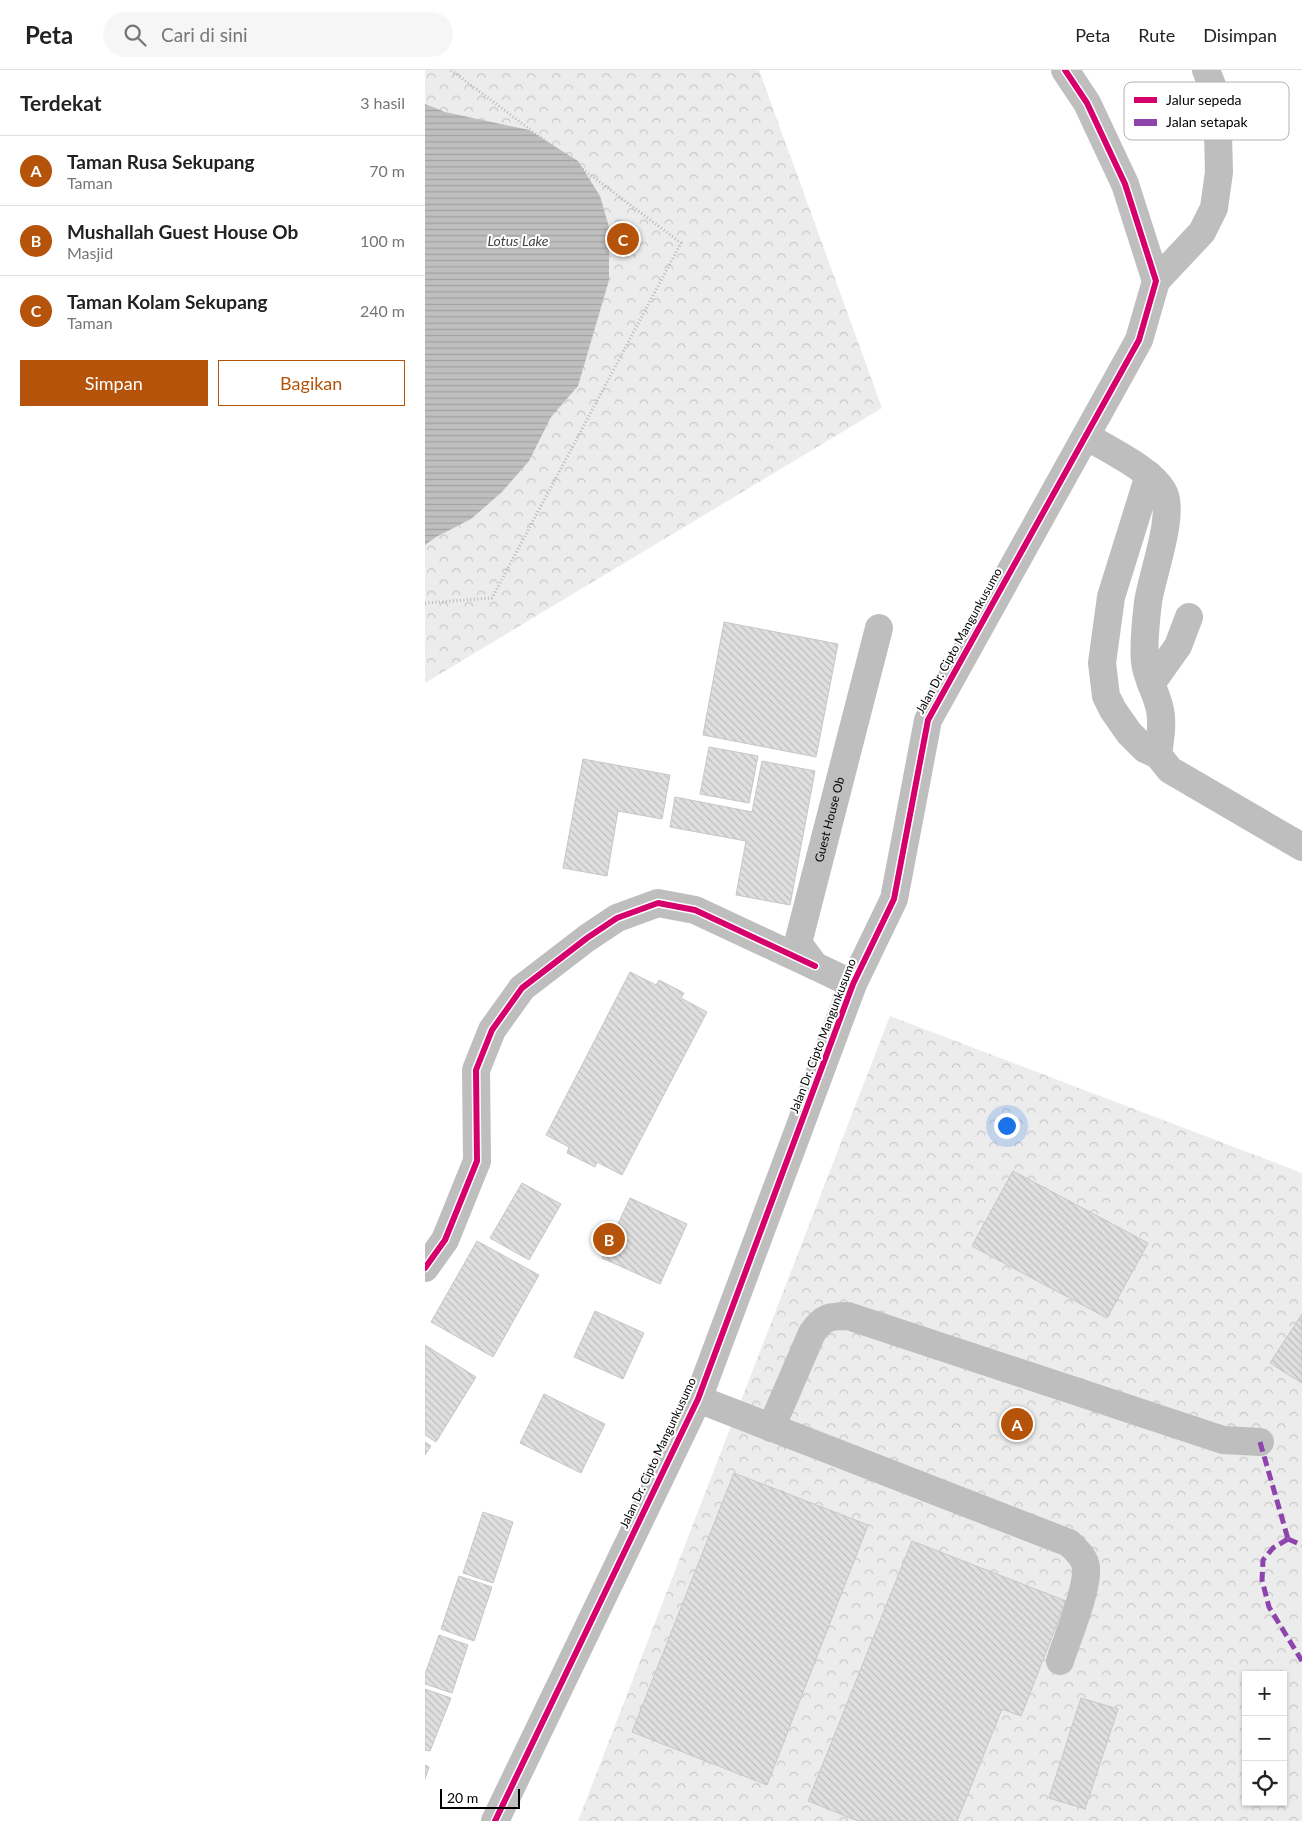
<!DOCTYPE html>
<html lang="id">
<head>
<meta charset="utf-8">
<style>
	:root { --surface:#fff; --page:#f6f6f6; --text:#222; --muted:#767676; --line:#e0e0e0; --accent:#b45309 }
	body { margin:0; font-family:Lato,sans-serif; background:var(--page); color:var(--text) }
	.controls { position:absolute; right:15px; bottom:15px; display:grid; overflow:hidden; border-radius:0px; box-shadow:0 1px 4px #0004 }
	.controls button { width:45px; height:45px; display:grid; place-items:center; padding:0; border:0; border-bottom:1px solid var(--line); background:var(--surface); color:var(--text); font:25px sans-serif }
	.scale { position:absolute; left:15px; bottom:12px; width:80px; box-sizing:border-box; padding-left:5px; border:2px solid #000; border-top:0; font-size:14px; line-height:18px; white-space:nowrap; color:#000; -webkit-text-stroke:4px #fff; paint-order:stroke }
	.you { position:absolute; left:581px; top:1055px; width:18px; height:18px; margin:-12px; border:4px solid #fff; border-radius:50%; background:#1a73e8; box-shadow:0 0 0 8px #1a73e833 }
	.badge { display:grid; place-items:center; width:32px; height:32px; border-radius:50%; background:var(--accent); color:#fff; font-size:16px; font-weight:700 }
	.pin { position:absolute; translate:-50% -50%; border:2px solid #fff; box-shadow:0 1px 5px #0006 }
	.list { margin:0; padding:0; list-style:none }
	h2 { display:flex; justify-content:space-between; align-items:center; height:65px; margin:0; padding:0 20px; font-size:21px }
	h2 small { font-size:16px; font-weight:400; color:var(--muted) }
	.list li { display:grid; grid-template-columns:32px 1fr auto; gap:15px; align-items:center; box-sizing:border-box; height:70px; padding:0 20px; border-top:1px solid var(--line) }
	.list b { display:block; font-size:19px; white-space:nowrap }
	.list p { margin:0; font-size:16px; white-space:nowrap; color:var(--muted) }
	.list em { font-size:16px; font-style:normal; color:var(--muted) }
	.actions { display:flex; gap:10px; padding:15px 20px }
	.actions a { flex:1; padding:11px 0; border:1px solid var(--accent); border-radius:0px; text-align:center; font-size:18px; color:var(--accent) }
	.actions .main { background:var(--accent); color:#fff }
	.icon { flex:none; width:28px; height:28px; fill:none; stroke:currentColor; stroke-width:2; stroke-linecap:round; stroke-linejoin:round }
	.map { position:relative; flex:none; width:877px; height:1751px; overflow:hidden }
	header { display:flex; align-items:center; gap:30px; box-sizing:border-box; height:70px; padding:0 25px; background:var(--surface); border-bottom:1px solid var(--line) }
	header strong { font-size:24px }
	nav { display:flex; gap:28px; margin-inline-start:auto; font-size:18px }
	.search { width:350px; height:45px; background:var(--page); display:flex; align-items:center; gap:12px; box-sizing:border-box; padding:0 18px; border-radius:28px; color:var(--muted); font-size:19px }
	main { display:flex }
	aside { flex:1; background:var(--surface) }
	.map>svg:first-child { display:block }
	.forest { fill:url(#forest-crowns); fill-rule:evenodd }
	.water { fill:url(#water-rules) }
	.building { fill:url(#building-back-hatch); stroke:#c7c7c7 }
	.lines { fill:none; stroke-linecap:round; stroke-linejoin:round }
	.path { stroke:#b9b9b9; stroke-width:3; stroke-dasharray:1 2.5; stroke-linecap:butt }
	.minor { stroke:#bebebe; stroke-width:28 }
	.quiet { stroke:#8e44ad; stroke-width:5; stroke-dasharray:10 5; stroke-linecap:butt }
	.cycleway-casing { stroke:#fff; stroke-width:9 }
	.cycleway { stroke:#d6006c; stroke-width:6 }
	.labels { text-anchor:middle; stroke-width:4; stroke-linejoin:round; paint-order:stroke }
	.street-label { font-size:12px; fill:#000; stroke:#fff }
	.water-label { font-size:14px; font-style:italic; fill:#444; stroke:#fff }
	.key { fill:#fff; stroke:#b2b2b2; stroke-width:1 }
	.key-label { font-size:14px; fill:#000 }
</style>
</head>
<body>
<header>
<strong>Peta</strong>
<div class="search"><svg class="icon" aria-label="search" viewBox="0 0 24 24"><circle cx="10" cy="10" r="6"/><path d="M15 15l6 6"/></svg>Cari di sini</div>
<nav><a>Peta</a><a>Rute</a><a>Disimpan</a></nav>
</header>
<main>
<aside>
<h2>Terdekat<small>3 hasil</small></h2>
<ul class="list">
<li><span class="badge">A</span><div><b>Taman Rusa Sekupang</b><p>Taman</p></div><em>70 m</em></li>
<li><span class="badge">B</span><div><b>Mushallah Guest House Ob</b><p>Masjid</p></div><em>100 m</em></li>
<li><span class="badge">C</span><div><b>Taman Kolam Sekupang</b><p>Taman</p></div><em>240 m</em></li>
</ul>
<div class="actions"><a class="main">Simpan</a><a>Bagikan</a></div>
</aside>
<div class="map">
<svg width="877" height="1751" viewBox="0 0 877 1751">
	<defs>
		<pattern id="forest-crowns" width="20" height="18" patternUnits="userSpaceOnUse" patternTransform="scale(1.25)"><rect width="20" height="18" fill="#ececec"/><path d="M2 6a3 3 0 1 1 6 0M12 15a3 3 0 1 1 6 0" fill="none" stroke="#c9c9c9"/></pattern>
		<pattern id="water-rules" width="6" height="5" patternUnits="userSpaceOnUse" patternTransform="scale(1.25)"><rect width="6" height="5" fill="#bfbfbf"/><path d="M0 2.5h6" fill="none" stroke="#a2a2a2"/></pattern>
		<pattern id="building-back-hatch" width="6" height="6" patternUnits="userSpaceOnUse" patternTransform="scale(1.25)"><rect width="6" height="6" fill="#dfdfdf"/><path d="M-1 5l2 2M0 0l6 6M5-1l2 2" fill="none" stroke="#bebebe"/></pattern>
	</defs>
	<rect width="100%" height="100%" fill="#fff"/>
	<!-- forest -->
	<g class="forest">
		<path d="M0,0H334L457,338L0,613Z"/>
		<path d="M465,946L877,1103V1751H153ZM821,1605H858V1732H821Z"/>
	</g>
	<!-- water -->
	<path class="water" d="M0,34L20,42L104,60L153,91L175,126L184,157V210L153,316L126,347L104,391L77,422L46,449L11,467L0,475Z"/>
	<!-- building -->
	<g class="building">
		<path d="M299,552L413,574L391,687L278,665Z"/>
		<path d="M284,677L333,686L324,733L275,724Z"/>
		<path d="M158,689L245,705L237,749L193,741L182,806L138,798Z"/>
		<path d="M337,691L390,701L365,835L311,825L321,771L245,757L250,727L327,742Z"/>
		<path d="M205,902L231,915L234,910L259,923L256,928L282,942L197,1105L172,1092L170,1097L142,1083L144,1077L121,1065Z"/>
		<path d="M588,1101L723,1173L682,1248L547,1176Z"/>
		<path d="M97,1113L136,1134L104,1190L65,1168Z"/>
		<path d="M205,1128L262,1154L235,1214L177,1188Z"/>
		<path d="M52,1171L114,1205L68,1287L6,1252Z"/>
		<path d="M170,1241L219,1263L198,1309L149,1287Z"/>
		<path d="M877,1244V1313L845,1293Z"/>
		<path d="M0,1275L51,1307L11,1372L0,1365Z"/>
		<path d="M119,1324L180,1354L156,1403L95,1373Z"/>
		<path d="M0,1372L6,1376L0,1385Z"/>
		<path d="M309,1403L443,1455L342,1715L207,1662Z"/>
		<path d="M58,1442L88,1452L68,1513L38,1503Z"/>
		<path d="M487,1471L641,1531L596,1646L577,1639L532,1751H433L383,1731Z"/>
		<path d="M34,1506L67,1517L49,1571L16,1559Z"/>
		<path d="M14,1565L43,1575L27,1623L0,1614V1604Z"/>
		<path d="M0,1619L26,1628L5,1681L0,1680Z"/>
		<path d="M656,1628L693,1639L660,1739L624,1728Z"/>
		<path d="M0,1695L4,1697L0,1709Z"/>
	</g>
	<g class="lines">
		<!-- path -->
		<path class="path" d="M0,533L67,528L256,173L26,0"/>
		<!-- minor -->
		<g class="minor">
			<path d="M731,211L777,162L789,138L794,102L792,28L781,0"/>
			<path d="M661,366C684,380 725,399 738,421C751,442 727,505 723,532C721,550 718,575 720,592C722,609 732,624 735,640C738,654 735,670 733,685L745,700L877,777"/>
			<path d="M724,405L686,527L677,593L681,626L688,640L704,663L720,679L733,685"/>
			<path d="M726,614L753,576L764,547"/>
			<path id="s1" d="M428,914L390,896L373,873L454,558"/>
			<path d="M0,1198L20,1170L52,1091L51,1000L67,960L97,918L162,868L192,848L233,833L270,840L390,896"/>
			<path d="M273,1329L644,1473C651,1480 660,1487 661,1498C663,1519 642,1569 635,1591"/>
			<path d="M346,1358L387,1263C398,1247 404,1246 423,1246L798,1370L835,1372"/>
			<path d="M70,1751L273,1329L428,914L469,829L503,650L714,270L731,211L700,114L662,33L640,0"/>
		</g>
		<!-- quiet -->
		<g class="quiet">
			<path d="M835,1372L863,1469"/>
			<path d="M863,1469L848,1478L838,1490L837,1510L844,1537L877,1591"/>
			<path d="M863,1469L877,1475"/>
		</g>
		<defs>
			<g id="cycleway">
				<path d="M0,1198L20,1170L52,1091L51,1000L67,960L97,918L162,868L192,848L233,833L270,840L390,896"/>
				<path d="M70,1751L273,1329L428,914L469,829L503,650L714,270L731,211L700,114L662,33L640,0"/>
			</g>
		</defs>
		<!-- cycleway casing -->
		<use href="#cycleway" class="cycleway-casing"/>
		<!-- cycleway -->
		<use href="#cycleway" class="cycleway"/>
	</g>
	<g class="labels">
		<!-- street labels -->
		<g class="street-label">
			<text transform="translate(534 571) rotate(-61)" y="4">Jalan Dr. Cipto Mangunkusumo</text>
			<text dy="4" stroke="none"><textPath href="#s1" startOffset="198">Guest House Ob</textPath></text>
			<text transform="translate(398 966) rotate(-69)" y="4">Jalan Dr. Cipto Mangunkusumo</text>
			<text transform="translate(233 1383) rotate(-65)" y="4">Jalan Dr. Cipto Mangunkusumo</text>
		</g>
		<!-- water labels -->
		<g class="water-label">
			<text x="93" y="176">Lotus Lake</text>
		</g>
	</g>
	<!-- legend -->
	<rect x="699" y="12" width="165" height="58" rx="8" class="key"/>
	<rect x="709" y="27" width="23" height="6" fill="#d6006c"/>
	<rect x="709" y="49" width="23" height="7" fill="#8e44ad"/>
	<g class="key-label">
		<text x="741" y="35">Jalur sepeda</text>
		<text x="741" y="57">Jalan setapak</text>
	</g>
</svg>
<div class="controls">
<button>+</button>
<button>−</button>
<button><svg class="icon" aria-label="locate" viewBox="0 0 24 24"><circle cx="12" cy="12" r="6"/><path d="M12 2v4M12 18v4M2 12h4M18 12h4"/></svg></button>
</div>
<div class="scale">20 m</div>
<div class="you"></div>
<div class="pin badge" style="left:592px;top:1354px">A</div>
<div class="pin badge" style="left:184px;top:1169px">B</div>
<div class="pin badge" style="left:198px;top:169px">C</div>
</div>
</main>
</body>
</html>
